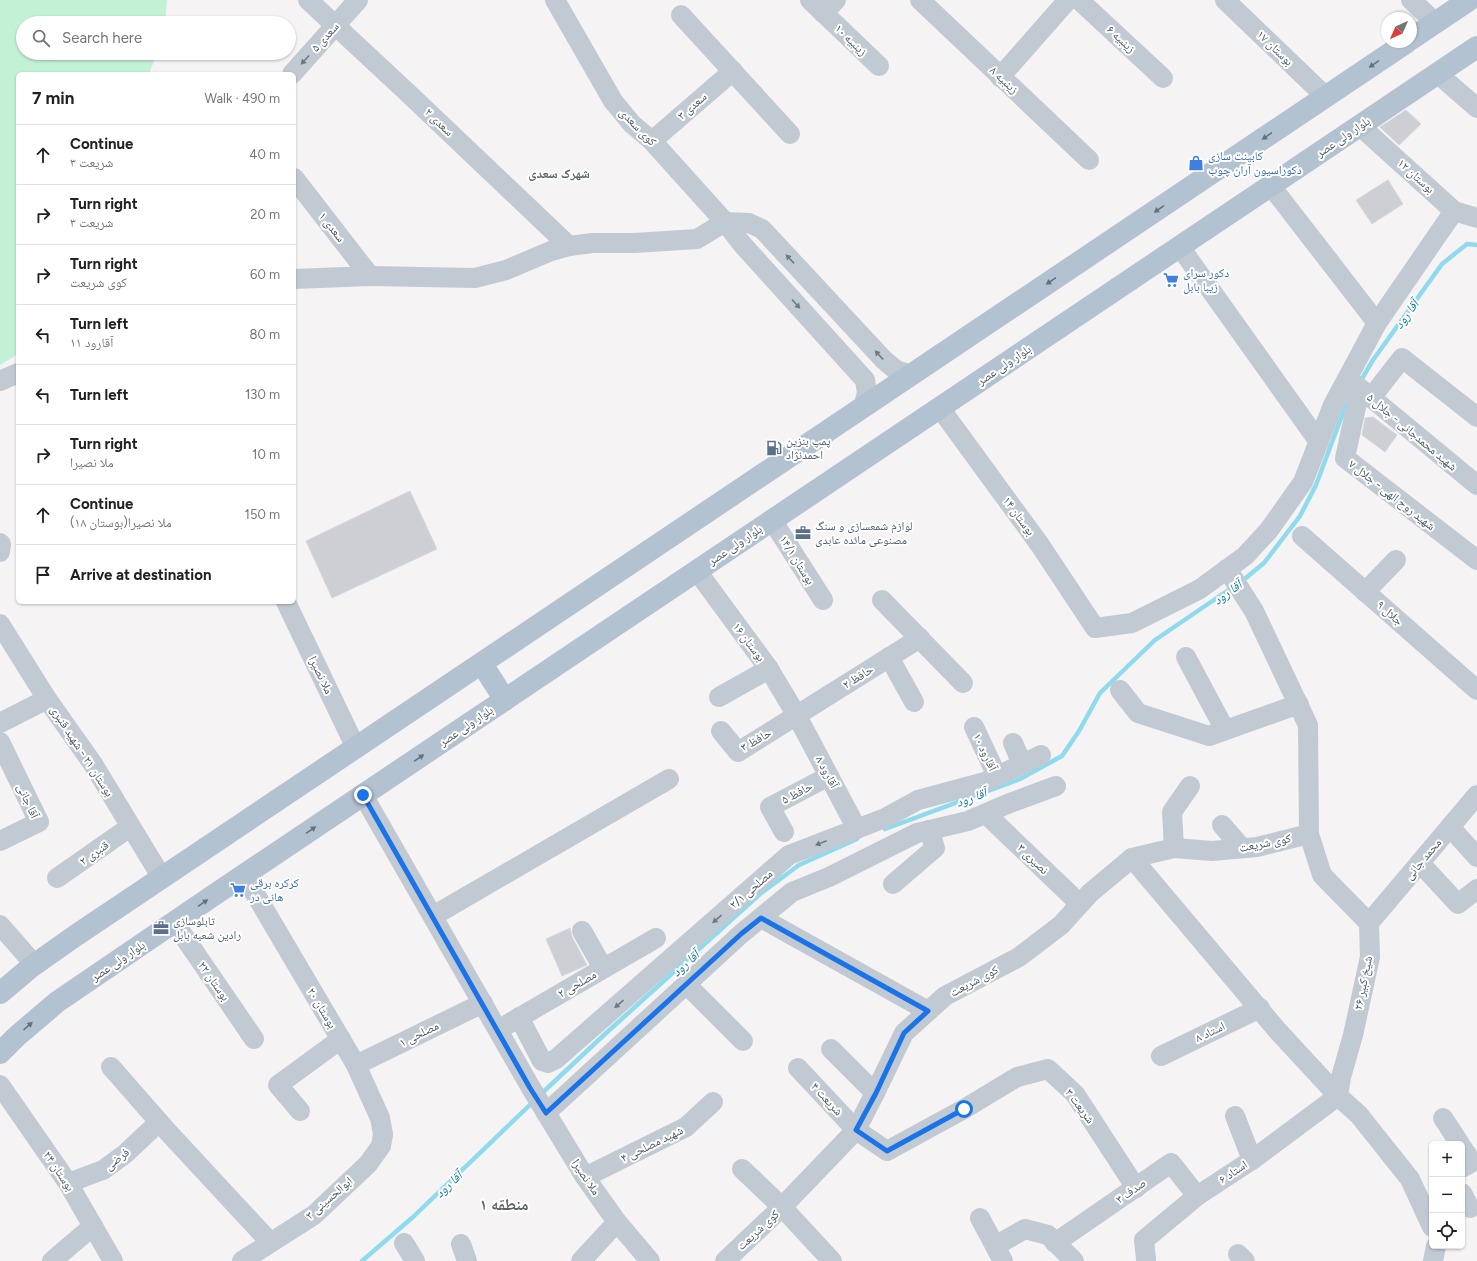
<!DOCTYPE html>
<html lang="en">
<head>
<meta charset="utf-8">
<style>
	:root { --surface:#fff; --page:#f6f6f6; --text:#202124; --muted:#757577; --line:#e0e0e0 }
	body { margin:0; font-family:Figtree,"Noto Naskh Arabic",sans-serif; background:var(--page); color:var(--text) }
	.controls { position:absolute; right:12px; bottom:12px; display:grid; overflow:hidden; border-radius:6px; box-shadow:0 1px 3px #0004 }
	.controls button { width:36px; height:36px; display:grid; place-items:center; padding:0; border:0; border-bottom:1px solid var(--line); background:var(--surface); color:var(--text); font:20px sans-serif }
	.compass { position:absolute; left:1381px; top:12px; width:36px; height:36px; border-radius:50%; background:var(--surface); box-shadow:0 1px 3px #0004; rotate:225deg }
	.stop { position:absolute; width:12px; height:12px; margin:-9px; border:3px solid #1a73e8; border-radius:50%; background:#fff }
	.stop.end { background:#1a73e8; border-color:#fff; box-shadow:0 1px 4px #0008 }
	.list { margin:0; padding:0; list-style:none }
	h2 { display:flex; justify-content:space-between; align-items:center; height:52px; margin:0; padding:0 16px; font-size:17px }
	h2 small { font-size:13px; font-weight:400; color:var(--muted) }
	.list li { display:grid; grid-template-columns:26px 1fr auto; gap:12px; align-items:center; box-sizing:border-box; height:60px; padding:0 16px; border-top:1px solid var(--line) }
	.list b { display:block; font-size:15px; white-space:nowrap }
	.list p { margin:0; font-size:13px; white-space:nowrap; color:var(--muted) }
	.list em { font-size:13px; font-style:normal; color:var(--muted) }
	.icon { flex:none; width:22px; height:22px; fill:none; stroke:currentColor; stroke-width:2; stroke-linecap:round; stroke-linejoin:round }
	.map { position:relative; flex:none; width:1477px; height:1261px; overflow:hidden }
	.search { position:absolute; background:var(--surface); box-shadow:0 1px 3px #0004; left:16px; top:16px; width:280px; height:44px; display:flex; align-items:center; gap:10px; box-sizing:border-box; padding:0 14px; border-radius:22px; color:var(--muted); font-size:15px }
	.panel { position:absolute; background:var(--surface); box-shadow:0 1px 3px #0004; left:16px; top:72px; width:280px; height:532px; border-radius:6px }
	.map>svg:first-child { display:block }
	.green { fill:#c3f1d5 }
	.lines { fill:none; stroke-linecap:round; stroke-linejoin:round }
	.stream { stroke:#90daee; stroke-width:4.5 }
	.building { fill:#cdcfd5; stroke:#d7d9de }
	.minor { stroke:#c1cad2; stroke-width:20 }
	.major { stroke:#b3c2d1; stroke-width:22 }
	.oneway { fill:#6e7983 }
	.oneway2 { fill:#64717d }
	.route { stroke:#1a73e8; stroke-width:5 }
	.labels { text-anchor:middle; stroke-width:4; stroke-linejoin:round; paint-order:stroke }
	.street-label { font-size:12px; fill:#4a5661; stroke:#fff }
	.shop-label { font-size:12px; fill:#366cbe; stroke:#fff; text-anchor:start }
	.service-label { font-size:12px; fill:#4e5e75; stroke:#fff; text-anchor:start }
	.neighbourhood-label { font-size:13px; font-weight:bold; fill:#5f6368; stroke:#fff }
	.water-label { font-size:13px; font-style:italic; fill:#0c7c9b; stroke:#fff }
	.district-label { font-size:16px; font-weight:bold; fill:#5f6368; stroke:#fff }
</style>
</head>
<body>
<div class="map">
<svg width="1477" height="1261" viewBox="0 0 1477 1261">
	<rect width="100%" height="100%" fill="#f5f3f3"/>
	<!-- green -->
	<path class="green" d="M0,0H167L165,23H23V53H157L149,74H18V354L0,365Z"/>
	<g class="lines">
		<!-- stream -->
		<g class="stream">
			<path d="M1360,382L1373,360L1442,264L1467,244L1477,245"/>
			<path d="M1241,582L1264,563L1300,516L1316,485L1344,410L1349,401"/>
			<path d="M885,829L1020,779L1062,756L1079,731L1100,693L1155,640L1233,587"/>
			<path d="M541,1094L605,1034L760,894L799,865L857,839"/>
			<path d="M362,1261L413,1217L533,1102"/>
		</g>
	</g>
	<!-- building -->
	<g class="building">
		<path d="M1406,110L1421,124L1399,145L1380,127Z"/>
		<path d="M1388,180L1403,204L1372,224L1356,200Z"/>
		<path d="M1373,417L1397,435L1385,452L1362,435L1365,418Z"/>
		<path d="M410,491L437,549L332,598L306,541Z"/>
		<path d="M570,928L572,937L587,965L562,976L546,939Z"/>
	</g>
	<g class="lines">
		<!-- minor -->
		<g class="minor">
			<path d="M308,0L409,94L569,246"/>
			<path d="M810,0L879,66"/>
			<path d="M920,0L1089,160"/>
			<path d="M1079,0L1163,78"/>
			<path d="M1225,0L1326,97"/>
			<path d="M1411,0L1436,23"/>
			<path d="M823,13L836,0"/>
			<path d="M681,15L790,134"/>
			<path d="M292,74L358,0"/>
			<path d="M1438,74L1477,108"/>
			<path d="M1000,77L1068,0"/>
			<path d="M1360,126L1454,211L1477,218"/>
			<path d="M652,141L733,71"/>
			<path d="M294,178L370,276"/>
			<path d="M1271,186L1377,323"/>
			<path d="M1180,247L1319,442"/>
			<path d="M294,279L370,276L475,278L506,270L551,251L569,246L593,243H634L697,239L725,222L652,141L632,124L613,101L555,0"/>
			<path d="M0,381L18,373"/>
			<path d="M1351,381L1477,485"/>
			<path d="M1360,389L1345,458L1477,560"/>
			<path d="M1371,398L1402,358L1477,417"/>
			<path d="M863,407L867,393L865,380L742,244L725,222L749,223L762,229L884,360L896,370L911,375"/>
			<path d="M940,408L1040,545L1095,628L1132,623L1200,589L1245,556L1269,530L1303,482L1333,405L1377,323L1454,211"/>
			<path d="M772,520L823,600"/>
			<path d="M1302,536L1477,690"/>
			<path d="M0,543L1,544L0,552"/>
			<path d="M1227,569L1254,611L1308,725L1309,834L1322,875L1369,923L1370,957L1353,1035L1341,1077L1338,1096L1359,1115L1410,1179L1432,1227"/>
			<path d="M697,571L769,669L797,716L857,829"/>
			<path d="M1365,592L1396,560"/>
			<path d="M882,600L963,683"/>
			<path d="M286,602L356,748"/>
			<path d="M0,624L47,699L93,764L162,878"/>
			<path d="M889,657L914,702"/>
			<path d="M1186,657L1225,730"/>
			<path d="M1120,690L1138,713L1209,736L1299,704"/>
			<path d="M719,697L769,669"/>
			<path d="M0,723L47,699"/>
			<path d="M974,727L997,776"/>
			<path d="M721,731L738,752L920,638"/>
			<path d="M0,742L39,822L0,841"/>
			<path d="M1013,743L1022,764"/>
			<path d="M363,795L531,1088L585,1177L617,1222L650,1261"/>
			<path d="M986,814L1080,904"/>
			<path d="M1222,825L1242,848"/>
			<path d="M1450,827L1477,857"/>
			<path d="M784,832L770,807L829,776"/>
			<path d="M1174,848L1172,812L1190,786"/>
			<path d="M1132,858L1277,1030L1338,1096L1252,1160L1197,1196L1144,1240L1146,1259"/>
			<path d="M1420,863L1458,904L1477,889"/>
			<path d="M57,878L130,827"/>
			<path d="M893,884L935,848L929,830"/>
			<path d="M433,916L669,779"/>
			<path d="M761,918L928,1011"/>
			<path d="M174,922L254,1039"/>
			<path d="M1369,923L1477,795"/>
			<path d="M0,925L35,965"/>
			<path d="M582,931L603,968"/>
			<path d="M686,984L743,1041"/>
			<path d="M519,1017L542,1061L548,1063L556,1059L789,855L885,818L918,800L985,782L1041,755"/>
			<path d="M508,1024L656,938"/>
			<path d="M831,1049L875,1093"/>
			<path d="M1161,1056L1260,1008"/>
			<path d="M356,1065L483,1003"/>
			<path d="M111,1067L168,1132L270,1242"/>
			<path d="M798,1068L856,1130L887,1151L964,1109L1017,1077L1048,1069L1075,1094L1136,1188"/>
			<path d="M0,1085L68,1183L113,1261"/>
			<path d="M300,1111L278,1085L341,1039"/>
			<path d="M546,1113L741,934L792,892L829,877L917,833L968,821L1010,803L1056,786"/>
			<path d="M1235,1116L1252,1160"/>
			<path d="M1443,1118L1460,1144"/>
			<path d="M1462,1147L1472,1162L1462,1168"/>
			<path d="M742,1169L782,1207L832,1261"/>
			<path d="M585,1177L686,1127L713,1102"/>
			<path d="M68,1183L103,1170L125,1154L159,1122"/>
			<path d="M1462,1193L1470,1208"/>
			<path d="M980,1218L1003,1261"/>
			<path d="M404,1243L415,1261"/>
			<path d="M1055,1243L1171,1163L1197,1196"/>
			<path d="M461,1244L467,1261"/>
			<path d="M995,1246L1025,1229L1048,1235L1074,1261"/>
			<path d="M1238,1254L1245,1261"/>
			<path d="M52,1261L93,1226"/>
			<path d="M242,1261L314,1215L368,1164L381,1146L383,1134L380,1118L356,1065L244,875"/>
			<path d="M581,1261L617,1222"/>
			<path d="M725,1261L782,1207L856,1130L875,1093L904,1033L945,996L1019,957L1061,925L1090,893L1132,858L1174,848L1212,851L1257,847L1309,834"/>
			<path d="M1433,1261L1436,1246"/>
		</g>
		<!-- major -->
		<g class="major">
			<path d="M1411,39L1469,0"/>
			<path d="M482,664L505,700"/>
			<path d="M0,993L31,967L75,936L1407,42"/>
			<path d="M0,1053L16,1037L57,1002L214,895L1477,47"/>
		</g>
	</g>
	<!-- one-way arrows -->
	<defs><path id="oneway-solid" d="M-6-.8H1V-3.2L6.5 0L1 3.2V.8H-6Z"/></defs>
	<g class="oneway">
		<use href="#oneway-solid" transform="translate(305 60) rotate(132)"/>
		<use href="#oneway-solid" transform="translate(790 259) rotate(-133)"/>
		<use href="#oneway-solid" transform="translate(796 304) rotate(48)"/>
		<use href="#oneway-solid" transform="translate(879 355) rotate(-133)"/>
		<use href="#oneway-solid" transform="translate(821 843) rotate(158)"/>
		<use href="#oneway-solid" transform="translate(717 919) rotate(139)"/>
		<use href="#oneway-solid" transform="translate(619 1004) rotate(139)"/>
	</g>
	<g class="oneway2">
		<use href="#oneway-solid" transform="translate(1374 64) rotate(146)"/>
		<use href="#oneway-solid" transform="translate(1267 136) rotate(146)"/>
		<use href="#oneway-solid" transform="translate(1159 209) rotate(146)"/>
		<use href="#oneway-solid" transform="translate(1051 281) rotate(146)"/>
		<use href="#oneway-solid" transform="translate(419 758) rotate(-34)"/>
		<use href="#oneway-solid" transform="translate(311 830) rotate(-34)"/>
		<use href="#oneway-solid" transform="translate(203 903) rotate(-34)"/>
		<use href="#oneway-solid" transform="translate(28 1026) rotate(-42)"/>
	</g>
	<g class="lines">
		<!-- route -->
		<path class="route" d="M363,795L530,1088L546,1113L741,934L761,918L928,1011L904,1033L876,1093L856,1130L887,1151L964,1109"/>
	</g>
	<!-- icons -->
	<defs>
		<symbol id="shop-bare" viewBox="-9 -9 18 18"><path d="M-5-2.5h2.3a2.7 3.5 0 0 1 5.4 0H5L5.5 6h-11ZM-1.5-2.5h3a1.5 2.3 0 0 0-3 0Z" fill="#3f7fe0" stroke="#fff" stroke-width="2.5" paint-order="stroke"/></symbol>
		<symbol id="supermarket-bare" viewBox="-9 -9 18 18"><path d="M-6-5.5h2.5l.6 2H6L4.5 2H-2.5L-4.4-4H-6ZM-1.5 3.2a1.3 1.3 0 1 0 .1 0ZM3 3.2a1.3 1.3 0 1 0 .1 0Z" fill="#3f7fe0" stroke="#fff" stroke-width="2.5" paint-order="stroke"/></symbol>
		<symbol id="fuel-bare" viewBox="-9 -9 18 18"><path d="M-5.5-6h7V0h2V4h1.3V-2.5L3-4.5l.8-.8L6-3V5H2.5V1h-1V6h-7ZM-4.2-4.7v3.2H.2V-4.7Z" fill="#5c6f8a" stroke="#fff" stroke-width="2.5" paint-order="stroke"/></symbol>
		<symbol id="office-bare" viewBox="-9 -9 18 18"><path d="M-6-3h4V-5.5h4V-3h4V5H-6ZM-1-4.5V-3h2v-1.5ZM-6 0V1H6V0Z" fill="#5c6f8a" stroke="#fff" stroke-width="2.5" paint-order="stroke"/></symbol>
	</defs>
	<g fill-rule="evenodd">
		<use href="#shop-bare" x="1185" y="152" width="22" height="22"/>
		<use href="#supermarket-bare" x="1160" y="269" width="22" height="22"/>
		<use href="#fuel-bare" x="763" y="437" width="22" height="22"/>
		<use href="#office-bare" x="792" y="522" width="22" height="22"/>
		<use href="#supermarket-bare" x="227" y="879" width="22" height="22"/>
		<use href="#office-bare" x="150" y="917" width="22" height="22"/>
	</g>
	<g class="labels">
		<!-- street labels -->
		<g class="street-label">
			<text transform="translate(325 37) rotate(-48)" y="4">سعدی ۵</text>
			<text transform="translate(1121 39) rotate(43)" y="4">زینبیه ۶</text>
			<text transform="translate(851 40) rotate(44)" y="4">زینبیه ۱۰</text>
			<text transform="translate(1275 48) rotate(44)" y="4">بوستان ۱۷</text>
			<text transform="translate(1004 80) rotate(43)" y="4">زینبیه ۸</text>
			<text transform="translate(692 106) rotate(-41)" y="4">سعدی ۳</text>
			<text transform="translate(439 122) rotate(44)" y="4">سعدی ۲</text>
			<text transform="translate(638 127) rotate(46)" y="4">کوی سعدی</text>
			<text transform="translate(1343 137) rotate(-34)" y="4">بلوار ولی عصر</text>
			<text transform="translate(1416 176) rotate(42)" y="4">بوستان ۱۲</text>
			<text transform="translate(332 227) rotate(52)" y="4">سعدی ۱</text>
			<text transform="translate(1004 365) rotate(-34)" y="4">بلوار ولی عصر</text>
			<text transform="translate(1412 432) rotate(40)" y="4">شهید محمدجانی - جلال ۵</text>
			<text transform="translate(1392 495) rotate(38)" y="4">شهید روح الهی - جلال ۷</text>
			<text transform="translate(1019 516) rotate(54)" y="4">بوستان ۱۴</text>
			<text transform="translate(735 545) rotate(-34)" y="4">بلوار ولی عصر</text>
			<text transform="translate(797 560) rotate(58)" y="4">بوستان ۱۴/۱</text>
			<text transform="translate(1390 613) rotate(41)" y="4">جلال ۹</text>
			<text transform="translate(749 642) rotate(53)" y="4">بوستان ۱۶</text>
			<text transform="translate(321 675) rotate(64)" y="4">ملا نصیرا</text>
			<text transform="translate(858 677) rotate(-32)" y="4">حافظ ۲</text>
			<text transform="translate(466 726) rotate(-34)" y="4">بلوار ولی عصر</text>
			<text transform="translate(756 740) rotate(-30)" y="4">حافظ ۳</text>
			<text transform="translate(82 751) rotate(57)" y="4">بوستان ۲۱ - شهید قنبری</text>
			<text transform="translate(985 752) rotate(65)" y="4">آقارود ۱۰</text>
			<text transform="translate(827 772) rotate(62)" y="4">آقارود ۸</text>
			<text transform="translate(797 793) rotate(-28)" y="4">حافظ ۵</text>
			<text transform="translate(28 801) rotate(66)" y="4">آقا جانی</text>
			<text transform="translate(1265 843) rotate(-11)" y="4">کوی شریعت</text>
			<text transform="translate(94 853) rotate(-35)" y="4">قنبری ۲</text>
			<text transform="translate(1033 859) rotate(44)" y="4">نصیری ۳</text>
			<text transform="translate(1423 859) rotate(-50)" y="4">محمد جانی</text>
			<text transform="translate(751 889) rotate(-41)" y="4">مصلحی ۲/۱</text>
			<text transform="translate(118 961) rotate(-34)" y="4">بلوار ولی عصر</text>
			<text transform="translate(214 981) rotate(55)" y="4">بوستان ۲۲</text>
			<text transform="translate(974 981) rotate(-28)" y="4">کوی شریعت</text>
			<text transform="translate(1363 983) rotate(-79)" y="4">شیخ کبیر ۲۶</text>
			<text transform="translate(577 984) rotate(-30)" y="4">مصلحی ۲</text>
			<text transform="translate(322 1008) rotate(59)" y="4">بوستان ۲۰</text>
			<text transform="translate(1210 1032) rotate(-26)" y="4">استاد ۸</text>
			<text transform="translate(419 1034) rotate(-26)" y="4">مصلحی ۱</text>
			<text transform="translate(827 1099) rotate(47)" y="4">شریعت ۴</text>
			<text transform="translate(1080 1106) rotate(53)" y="4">شریعت ۳</text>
			<text transform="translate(652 1144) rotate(-26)" y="4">شهید مصلحی ۴</text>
			<text transform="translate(117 1159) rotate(-38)" y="4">فرضی</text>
			<text transform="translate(59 1171) rotate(56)" y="4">بوستان ۲۴</text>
			<text transform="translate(1233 1172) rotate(-34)" y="4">استاد ۶</text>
			<text transform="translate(586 1177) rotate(56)" y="4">ملا نصیرا</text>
			<text transform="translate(1131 1191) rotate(-35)" y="4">صدف ۳</text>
			<text transform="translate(329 1198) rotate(-41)" y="4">ابوالحسینی ۳</text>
			<text transform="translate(758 1230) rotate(-43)" y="4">کوی شریعت</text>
		</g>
		<!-- shop labels -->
		<g class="shop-label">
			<text x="1208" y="160">کابینت سازی<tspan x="1208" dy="14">دکوراسیون آران چوب</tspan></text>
			<text x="1183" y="277">دکور سرای<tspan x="1183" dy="14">زیبا بابل</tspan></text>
			<text x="250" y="887">کرکره برقی<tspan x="250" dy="14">هانی در</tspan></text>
		</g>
		<!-- service labels -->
		<g class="service-label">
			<text x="786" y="445">پمپ بنزین<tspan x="786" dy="14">احمدنژاد</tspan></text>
			<text x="815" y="530">لوازم شمعسازی و سنگ<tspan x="815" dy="14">مصنوعی مائده عابدی</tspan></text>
			<text x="173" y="925">تابلوسازی<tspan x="173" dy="14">رادین شعبه بابل</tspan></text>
		</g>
		<!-- neighbourhood labels -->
		<g class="neighbourhood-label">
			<text x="559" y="178">شهرک سعدی</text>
		</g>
		<!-- water labels -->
		<g class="water-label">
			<text transform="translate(1406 314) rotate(-54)" y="5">آقا رود</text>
			<text transform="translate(1227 592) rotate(-36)" y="5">آقا رود</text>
			<text transform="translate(971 797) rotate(-20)" y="5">آقا رود</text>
			<text transform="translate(685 963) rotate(-42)" y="5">آقا رود</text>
			<text transform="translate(448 1184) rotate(-43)" y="5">آقا رود</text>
		</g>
		<!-- district labels -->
		<g class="district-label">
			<text x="504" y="1210">منطقه ۱</text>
		</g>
	</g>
</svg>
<div class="controls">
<button>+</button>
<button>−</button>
<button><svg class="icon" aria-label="locate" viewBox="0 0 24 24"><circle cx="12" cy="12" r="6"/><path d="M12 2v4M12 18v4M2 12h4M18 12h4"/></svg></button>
</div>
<svg class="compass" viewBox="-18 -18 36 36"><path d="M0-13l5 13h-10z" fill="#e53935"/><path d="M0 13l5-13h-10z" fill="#757577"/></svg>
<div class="stop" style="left:964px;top:1109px"></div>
<div class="stop end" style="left:363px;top:795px"></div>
<div class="search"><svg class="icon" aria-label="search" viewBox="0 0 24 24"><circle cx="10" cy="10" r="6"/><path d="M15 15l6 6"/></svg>Search here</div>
<section class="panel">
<h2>7 min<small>Walk · 490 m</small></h2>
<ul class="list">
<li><svg class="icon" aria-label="ahead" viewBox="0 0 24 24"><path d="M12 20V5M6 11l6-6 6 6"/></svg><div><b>Continue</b><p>شریعت ۳</p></div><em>40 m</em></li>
<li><svg class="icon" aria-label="right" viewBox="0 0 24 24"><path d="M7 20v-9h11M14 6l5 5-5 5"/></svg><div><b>Turn right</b><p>شریعت ۳</p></div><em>20 m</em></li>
<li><svg class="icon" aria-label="right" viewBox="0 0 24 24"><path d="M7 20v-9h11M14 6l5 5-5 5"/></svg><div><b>Turn right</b><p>کوی شریعت</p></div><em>60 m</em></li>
<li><svg class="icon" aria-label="left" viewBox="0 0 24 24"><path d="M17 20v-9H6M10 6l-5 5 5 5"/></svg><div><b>Turn left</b><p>آقارود ۱۱</p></div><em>80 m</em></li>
<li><svg class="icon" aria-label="left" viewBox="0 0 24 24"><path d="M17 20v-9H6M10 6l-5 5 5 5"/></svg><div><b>Turn left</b></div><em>130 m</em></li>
<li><svg class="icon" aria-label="right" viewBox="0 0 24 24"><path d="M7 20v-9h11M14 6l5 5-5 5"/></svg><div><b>Turn right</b><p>ملا نصیرا</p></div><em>10 m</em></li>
<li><svg class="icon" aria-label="ahead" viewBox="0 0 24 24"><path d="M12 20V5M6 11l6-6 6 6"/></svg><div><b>Continue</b><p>ملا نصیرا(بوستان ۱۸)</p></div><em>150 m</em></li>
<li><svg class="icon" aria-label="arrive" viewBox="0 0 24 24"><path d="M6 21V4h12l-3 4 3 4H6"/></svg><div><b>Arrive at destination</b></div></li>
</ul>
</section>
</div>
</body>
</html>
